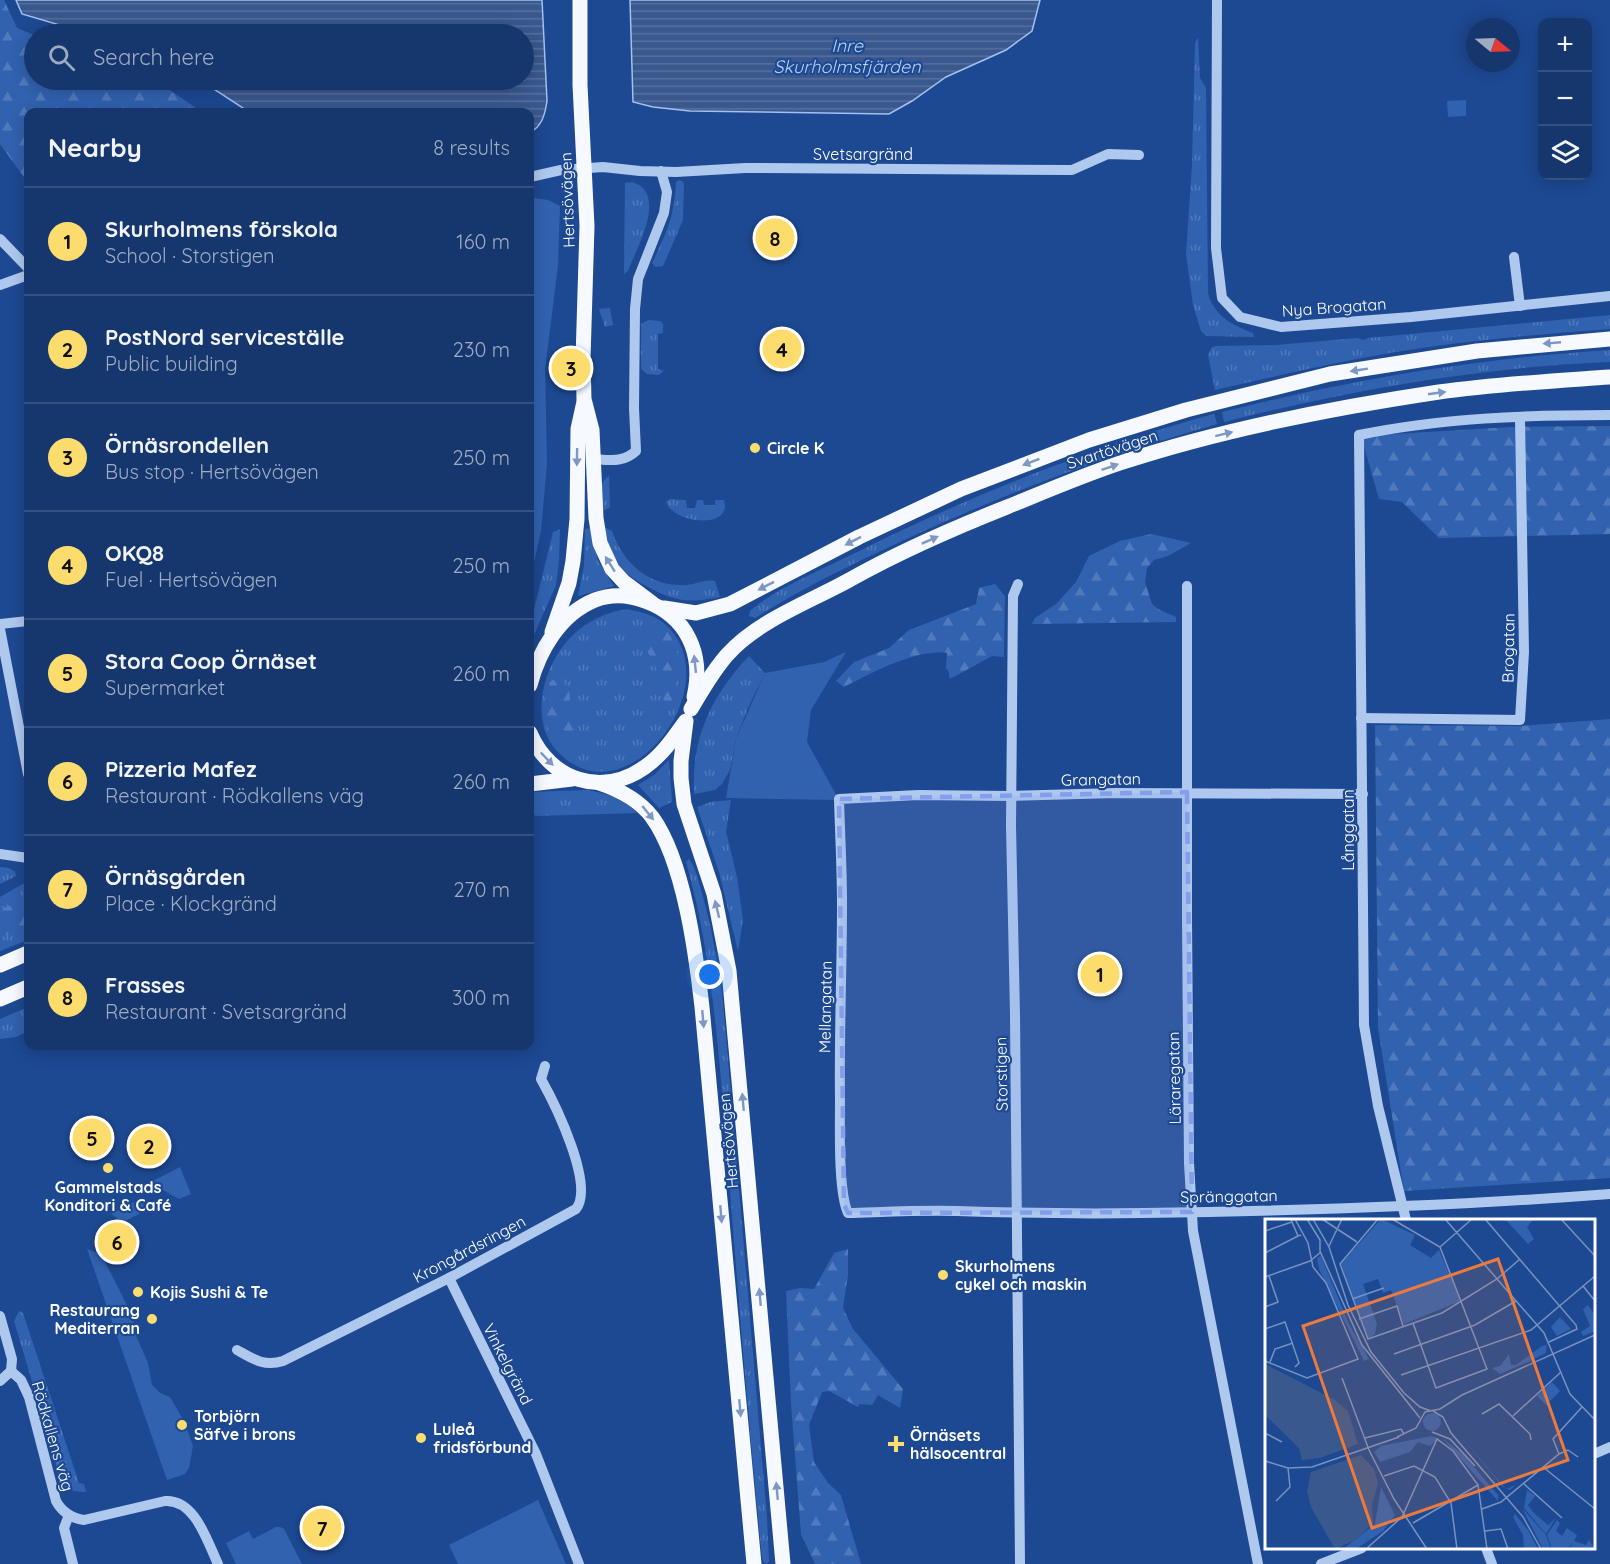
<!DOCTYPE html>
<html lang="en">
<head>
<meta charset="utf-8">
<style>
	:root { --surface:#16376e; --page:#1f3f73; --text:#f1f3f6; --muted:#9eacc2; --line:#355181; --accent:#fddc6e }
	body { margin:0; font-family:Quicksand,sans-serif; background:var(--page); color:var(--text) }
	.controls { position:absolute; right:18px; top:18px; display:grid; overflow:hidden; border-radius:12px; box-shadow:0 3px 15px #0003 }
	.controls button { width:54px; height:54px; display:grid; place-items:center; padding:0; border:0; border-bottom:2px solid var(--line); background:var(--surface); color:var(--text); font:30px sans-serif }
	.compass { position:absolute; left:1466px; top:18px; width:54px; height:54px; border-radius:50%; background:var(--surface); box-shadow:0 3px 15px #0003; rotate:109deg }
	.you { position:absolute; left:710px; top:975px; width:21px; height:21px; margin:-15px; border:4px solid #fff; border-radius:50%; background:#1a73e8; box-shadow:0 0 0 9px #1a73e833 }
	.badge { display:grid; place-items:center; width:39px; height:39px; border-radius:50%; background:var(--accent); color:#111; font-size:20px; font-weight:700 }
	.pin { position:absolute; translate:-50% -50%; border:3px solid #fff; box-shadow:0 2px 6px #0006 }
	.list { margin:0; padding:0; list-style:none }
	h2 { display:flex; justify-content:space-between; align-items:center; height:78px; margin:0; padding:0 24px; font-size:26px }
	h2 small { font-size:20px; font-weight:400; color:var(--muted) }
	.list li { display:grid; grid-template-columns:39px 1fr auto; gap:18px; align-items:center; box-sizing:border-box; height:108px; padding:0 24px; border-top:2px solid var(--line) }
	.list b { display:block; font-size:22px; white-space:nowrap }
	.list p { margin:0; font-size:20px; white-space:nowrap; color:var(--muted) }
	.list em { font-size:20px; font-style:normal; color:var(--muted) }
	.icon { flex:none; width:33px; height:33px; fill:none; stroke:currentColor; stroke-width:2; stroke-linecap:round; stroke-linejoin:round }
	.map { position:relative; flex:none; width:1610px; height:1564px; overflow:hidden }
	.search { position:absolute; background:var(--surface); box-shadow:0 3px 15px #0003; left:24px; top:24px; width:510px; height:66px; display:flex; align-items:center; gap:15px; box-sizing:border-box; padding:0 21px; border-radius:33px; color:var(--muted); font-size:22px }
	.panel { position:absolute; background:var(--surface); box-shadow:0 3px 15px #0003; left:24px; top:108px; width:510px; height:942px; border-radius:12px }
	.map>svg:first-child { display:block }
	.grass { fill:url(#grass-tufts) }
	.forest { fill:url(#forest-firs) }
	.green { fill:#3162b0 }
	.water { fill:url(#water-rules); stroke:#a2c1f0; stroke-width:1.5 }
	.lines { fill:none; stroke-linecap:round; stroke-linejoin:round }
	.minor { stroke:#afc8ee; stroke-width:10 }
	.major { stroke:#f6f9ff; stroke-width:15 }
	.oneway { fill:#7f98c3 }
	.marked { fill:#839eea; fill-opacity:0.2; stroke:#839eea; stroke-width:4.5; stroke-dasharray:12 8; stroke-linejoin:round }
	.poi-dot { fill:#fddc6e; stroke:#1d4992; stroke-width:2 }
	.labels { text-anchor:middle; stroke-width:4.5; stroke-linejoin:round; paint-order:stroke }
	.street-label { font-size:16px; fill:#fff; stroke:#1d4992 }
	.poi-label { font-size:16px; font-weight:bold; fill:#fff; stroke:#1d4992; text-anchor:start }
	.water-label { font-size:18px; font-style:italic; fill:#bbd2f5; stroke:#1d4992 }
	.inset-road { fill:none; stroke:#7792be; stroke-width:1.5 }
	.view { fill:#ed7a3d; fill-opacity:0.15; stroke:#ed7a3d; stroke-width:3 }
	.inset-edge { fill:none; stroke:#fff; stroke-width:3 }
</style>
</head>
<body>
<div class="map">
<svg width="1610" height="1564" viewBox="0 0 1610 1564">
	<defs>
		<pattern id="grass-tufts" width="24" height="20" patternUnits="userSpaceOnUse" patternTransform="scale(1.5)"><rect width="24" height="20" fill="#3162b0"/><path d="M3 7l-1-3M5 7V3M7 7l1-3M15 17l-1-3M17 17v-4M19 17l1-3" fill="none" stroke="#507abc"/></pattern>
		<pattern id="forest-firs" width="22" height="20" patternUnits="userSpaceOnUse" patternTransform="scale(1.5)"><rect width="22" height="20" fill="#3162b0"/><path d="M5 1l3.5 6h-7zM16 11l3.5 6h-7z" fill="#507abc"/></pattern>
		<pattern id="water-rules" width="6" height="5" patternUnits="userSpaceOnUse" patternTransform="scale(1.5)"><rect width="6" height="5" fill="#39588e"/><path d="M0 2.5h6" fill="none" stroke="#57719f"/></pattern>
	</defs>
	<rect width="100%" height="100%" fill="#1d4992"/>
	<!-- grass -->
	<g class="grass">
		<path d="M1198,38L1200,78L1206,88L1208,293C1214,316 1232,325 1253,333L1254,337L1206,336L1201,331L1193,305L1186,254L1192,165L1195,43Z"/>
		<path d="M678,180L682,181L684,183L683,220L663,266L655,267L652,263C667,232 674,217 676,183Z"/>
		<path d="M632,182C669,193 636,249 628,271L624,274L625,183Z"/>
		<path d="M610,308L613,325L605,327L599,309Z"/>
		<path d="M1610,315V329C1552,333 1494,338 1436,346C1362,356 1289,373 1215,390L1208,355L1212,347L1217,346L1276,345L1357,338L1364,340L1368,338Z"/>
		<path d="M648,320L660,321L663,324V333L658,334V369L664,371L659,375L647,374L641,369V324Z"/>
		<path d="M1610,350V362C1480,367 1350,390 1224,422L1222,412C1349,380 1479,358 1610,350Z"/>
		<path d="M1214,414L1217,424C1105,456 1005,493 900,542C850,565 801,589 755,618L749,616L750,611C772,591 818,571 845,558C964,498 1086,449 1214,414Z"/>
		<path d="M609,476L610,506L609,508L601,512C600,499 596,485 609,476Z"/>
		<path d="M670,499L686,500L687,508H695L697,500H703L704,505H715V500H724C733,530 674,524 666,502Z"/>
		<path d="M604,527L612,531C624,565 650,587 687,585C696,584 706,579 715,581L720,597C689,603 676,602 648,587C621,573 609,558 604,527Z"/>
		<path d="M592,528L598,561L614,586L578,596L584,566L585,529Z"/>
		<path d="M560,529L559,562L556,585L530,644V626L553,532Z"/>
		<path d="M627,609C640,612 655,615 665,624C732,684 626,823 558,752C528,721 543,665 571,637C587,621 606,612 627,609Z"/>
		<path d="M749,656L765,673L748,708L736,739L730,770L722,784L715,790L694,794C691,739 711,696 749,656Z"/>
		<path d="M669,760L672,802L659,808L638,785L654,775Z"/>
		<path d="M588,790C610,795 621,797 637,813L535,816L532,809V792Z"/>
		<path d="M731,800L726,832L737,877L743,920L738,951L719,872L697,807L710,802Z"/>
		<path d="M689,859C696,868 698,880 701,890C712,927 718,965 723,1002L767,1518L769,1562L765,1564L762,1558C748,1419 737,1279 726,1140C718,1045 712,954 686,862Z"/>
		<path d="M0,867L9,868L15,872L16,876L0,884Z"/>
		<path d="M28,881V940L0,951V897Z"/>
		<path d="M28,1007V1031L16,1037L0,1039V1019Z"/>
		<path d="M140,1199L147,1210L123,1222L111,1214Z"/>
		<path d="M19,1311L23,1313L79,1483L84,1484L86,1492C60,1491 58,1483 55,1458L14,1321Z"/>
	</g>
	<!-- forest -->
	<g class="forest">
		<path d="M0,0H4L17,28L34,35V80H155L202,112H28V183L0,144Z"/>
		<path d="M1610,426V534L1439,538L1402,502L1379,499L1361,436L1511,427Z"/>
		<path d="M1151,534L1191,543L1168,556L1154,560L1147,568L1145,582L1152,604L1158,609L1176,617V622L1032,624L1035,618L1056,604L1076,582L1089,556L1120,541Z"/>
		<path d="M995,584L1005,596L1004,657L992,656L952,678H949V672L946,668L947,653C915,649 872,673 844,687L836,681L854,662L889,648L909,630L976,604L979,588Z"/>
		<path d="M663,627L676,642L679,668L675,682L679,692L676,704L667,705L659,693L660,676L643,643L647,630Z"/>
		<path d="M558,676L569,689L573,729L578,739L576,749L565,752C541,729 543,712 550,682Z"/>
		<path d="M1610,719V1178L1404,1191L1378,1028L1375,725L1521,726Z"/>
		<path d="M28,897V924L0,938V910Z"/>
		<path d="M848,1249V1275L843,1308L853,1329L903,1389L900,1408L878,1395L872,1405L859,1404L858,1407L829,1391L822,1392L809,1425L814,1462L828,1483L841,1495L861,1564H815L801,1534L791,1404L786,1291L800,1288L814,1289L834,1253Z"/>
	</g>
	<!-- green -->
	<g class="green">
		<path d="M1466,100V116L1448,117L1447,101Z"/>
		<path d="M534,198L548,200L560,206L558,266L545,369L547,463L541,531L530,581V199Z"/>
		<path d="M846,652L811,710L807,742L839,800L726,798L736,739L765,673L824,662Z"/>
		<path d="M180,1167L191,1194L179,1199L154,1185L153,1181Z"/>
		<path d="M87,1249L101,1254L133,1317L137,1338L148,1363L152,1385L160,1393L170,1397L184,1421L193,1446L189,1468L185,1474L167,1480Z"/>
		<path d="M538,1500L566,1564H458L449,1545Z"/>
		<path d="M276,1527H280L284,1529L302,1564H236L226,1543L249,1531L253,1539Z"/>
	</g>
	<!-- water -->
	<g class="water">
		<path d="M16,0H542L547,101C545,114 542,127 530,132V112H249L200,80H524V34H90L22,14Z"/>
		<path d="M630,0H1040L1032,31L1006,50L946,77L912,101L889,114L690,111L653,107L633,102Z"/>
	</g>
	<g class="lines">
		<!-- minor -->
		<g class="minor">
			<path d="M1217,0L1216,248L1222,298L1240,317L1281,327L1411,317L1610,296"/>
			<path d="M530,177L561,170L603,167L640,171L676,172L745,168L1072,170L1108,154L1139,155"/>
			<path d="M0,239L28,268"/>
			<path d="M1514,257L1520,306"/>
			<path d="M0,285L28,275"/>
			<path d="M593,459C610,460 623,463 636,451L634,408L635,309L638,279L664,213L667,192L661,171"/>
			<path d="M1018,584L1013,596L1011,826L1015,1015L1020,1564"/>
			<path d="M1187,586V920L1189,1163L1193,1231L1258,1564"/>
			<path d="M0,624L28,621"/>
			<path d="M0,629L28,774"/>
			<path d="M1361,718L1520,720L1524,652L1520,418"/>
			<path d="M1363,794L1116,793L1011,796L918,795L839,799C840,834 842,869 842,904C842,970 839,1035 840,1100C840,1128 838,1191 848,1213C884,1212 921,1210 957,1211C1019,1213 1081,1214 1143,1213C1299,1211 1455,1206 1610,1194"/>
			<path d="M0,854L28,858"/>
			<path d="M1406,1220L1378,1106L1364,1025L1359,435C1441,418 1527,415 1610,415"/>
			<path d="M449,1278L536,1454L579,1564"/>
			<path d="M0,1316L12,1359L11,1371"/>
			<path d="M237,1350C253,1359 264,1367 283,1361L449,1278L576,1209C595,1185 555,1104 541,1079L545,1066"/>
			<path d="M11,1371L21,1380L29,1397L56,1501C62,1512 71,1518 84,1520L165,1501C195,1499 207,1541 218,1564"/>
			<path d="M0,1381L11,1371"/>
			<path d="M1594,1454L1610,1447"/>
			<path d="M69,1515L64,1528L73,1564"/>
			<path d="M1486,1548L1492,1564"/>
			<path d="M1321,1564L1362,1548"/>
		</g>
		<!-- major -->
		<g class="major">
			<path d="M580,0V85L587,226L583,359L584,399L592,430L596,518L600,543L612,569L624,582L652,603"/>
			<path d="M664,608L696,613L730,604L859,537L961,489L1089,440L1186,410L1330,374L1477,351L1610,339"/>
			<path d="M552,632L569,583L573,561L577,519L578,429L584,402"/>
			<path d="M530,685C539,651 560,614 595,600C611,594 629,595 645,601C687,616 704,654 694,697"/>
			<path d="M691,709C702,690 713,671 727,655C758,620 812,601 851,579C901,551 954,528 1007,507C1044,492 1081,476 1120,463C1223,429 1332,408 1439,392C1496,384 1553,381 1610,377"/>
			<path d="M686,721L681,761V778L684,804L714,894L729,971L783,1564"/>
			<path d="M530,733C550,780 601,798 645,767C662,755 673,739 685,722"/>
			<path d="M599,783C620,790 639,800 652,817C684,861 696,954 702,1007L754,1564"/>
			<path d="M530,784L572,779"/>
			<path d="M0,965L28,953"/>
			<path d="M0,999L28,987"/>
		</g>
	</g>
	<!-- one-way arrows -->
	<defs><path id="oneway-solid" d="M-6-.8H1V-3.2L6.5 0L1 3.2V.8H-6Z" transform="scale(1.5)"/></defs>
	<g class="oneway">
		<use href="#oneway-solid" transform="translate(1552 343) rotate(175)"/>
		<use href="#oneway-solid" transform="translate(1359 370) rotate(171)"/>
		<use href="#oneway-solid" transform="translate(1437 393) rotate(-8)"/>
		<use href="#oneway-solid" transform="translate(1224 434) rotate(-14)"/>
		<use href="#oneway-solid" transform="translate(577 457) rotate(91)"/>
		<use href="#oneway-solid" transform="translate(1031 462) rotate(159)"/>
		<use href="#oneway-solid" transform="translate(1110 467) rotate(-19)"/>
		<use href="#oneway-solid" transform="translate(930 540) rotate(-24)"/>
		<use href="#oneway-solid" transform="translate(853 541) rotate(153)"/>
		<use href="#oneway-solid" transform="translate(610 564) rotate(-122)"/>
		<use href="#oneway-solid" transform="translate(766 586) rotate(153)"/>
		<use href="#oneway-solid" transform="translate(695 664) rotate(-96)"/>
		<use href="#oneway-solid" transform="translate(547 759) rotate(46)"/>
		<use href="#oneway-solid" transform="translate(648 813) rotate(51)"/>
		<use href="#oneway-solid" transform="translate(717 909) rotate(-104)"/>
		<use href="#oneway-solid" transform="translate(703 1019) rotate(85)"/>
		<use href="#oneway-solid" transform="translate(743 1102) rotate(-95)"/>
		<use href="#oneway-solid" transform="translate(721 1214) rotate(85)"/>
		<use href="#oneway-solid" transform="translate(760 1297) rotate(-95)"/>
		<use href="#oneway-solid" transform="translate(740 1408) rotate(85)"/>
		<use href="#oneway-solid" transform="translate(777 1491) rotate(-95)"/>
	</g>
	<!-- marked area -->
	<path class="marked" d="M1187,792L1192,1212L848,1213L844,1205L839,799Z"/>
	<!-- markers -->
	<g class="poi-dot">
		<circle cx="755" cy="448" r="6"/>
		<circle cx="108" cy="1168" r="6"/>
		<circle cx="943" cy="1275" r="6"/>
		<circle cx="138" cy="1292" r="6"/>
		<circle cx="152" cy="1319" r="6"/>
		<circle cx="182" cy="1425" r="6"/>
		<circle cx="421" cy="1438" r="6"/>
		<path d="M893 1435h6v6h6v6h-6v6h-6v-6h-6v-6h6z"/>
	</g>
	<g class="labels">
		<!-- street labels -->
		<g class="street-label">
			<text x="863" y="160">Svetsargränd</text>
			<text transform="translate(567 200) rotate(-92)" y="6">Hertsövägen</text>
			<text transform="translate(1334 307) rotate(-4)" y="6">Nya Brogatan</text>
			<text transform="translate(1112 449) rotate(-18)" y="6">Svartövägen</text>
			<text transform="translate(1508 648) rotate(-89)" y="6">Brogatan</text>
			<text transform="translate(1101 779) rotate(-1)" y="6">Grangatan</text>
			<text transform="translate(1348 830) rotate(-90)" y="6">Långgatan</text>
			<text transform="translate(825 1007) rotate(-89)" y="6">Mellangatan</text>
			<text transform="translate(1001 1074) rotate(-91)" y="6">Storstigen</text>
			<text transform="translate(1174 1078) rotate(-91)" y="6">Läraregatan</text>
			<text transform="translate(728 1141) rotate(-95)" y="6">Hertsövägen</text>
			<text transform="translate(1229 1196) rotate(-1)" y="6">Spränggatan</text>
			<text transform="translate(469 1249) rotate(-28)" y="6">Krongårdsringen</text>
			<text transform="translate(508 1364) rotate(63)" y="6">Vinkelgränd</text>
			<text transform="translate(53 1436) rotate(74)" y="6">Rödkallens väg</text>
		</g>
		<!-- poi labels -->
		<g class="poi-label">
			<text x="767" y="454">Circle K</text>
			<text x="108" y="1193" text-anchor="middle">Gammelstads<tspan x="108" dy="18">Konditori &amp; Café</tspan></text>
			<text x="955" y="1272">Skurholmens<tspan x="955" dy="18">cykel och maskin</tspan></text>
			<text x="150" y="1298">Kojis Sushi &amp; Te</text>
			<text x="140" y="1316" text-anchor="end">Restaurang<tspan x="140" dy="18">Mediterran</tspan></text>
			<text x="194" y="1422">Torbjörn<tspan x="194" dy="18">Säfve i brons</tspan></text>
			<text x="433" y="1435">Luleå<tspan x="433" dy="18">fridsförbund</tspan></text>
			<text x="910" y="1441">Örnäsets<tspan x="910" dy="18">hälsocentral</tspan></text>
		</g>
		<!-- water labels -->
		<g class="water-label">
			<text x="847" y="52">Inre<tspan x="847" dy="21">Skurholmsfjärden</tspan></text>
		</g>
	</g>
	<!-- overview -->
	<g transform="translate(1265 1219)">
		<rect width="330" height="330" fill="#1d4992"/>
		<path d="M56,37L84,105L104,140L99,142L54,50L52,39ZM158 203a9 9 0 1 1 18 0a9 9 0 1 1-18 0ZM189,210L241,270L251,266L245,271L238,268ZM177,219L198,235L233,276V282ZM262,271L270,277L263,286L269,294L283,306L291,299L281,315L259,289ZM257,289L281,316L286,330H278ZM250,295L263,311L273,330H259L258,316L248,298ZM292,301L295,304L291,312L297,317L302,309L312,316L309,322L321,326L324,321L330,330H305L308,323L303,330H287L282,316Z" fill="#3162b0"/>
		<path d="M116,0L150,16L145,26L166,39L174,31L196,82L139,105L126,71L118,74L113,60L98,65L112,105L110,115L103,120L76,45ZM240,0H269L262,8L269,20L263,25ZM323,86L330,96V112L318,117L316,113L325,107L318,90ZM277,127L282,126L281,134L265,142L235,155L227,149L235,147L244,135L246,146H251ZM116,268L130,296L118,312L91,330H78L110,305Z" fill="#3162b0"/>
		<path d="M295,98L306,110L292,117L286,108ZM287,163L295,172L281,186L272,177ZM166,217L173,219L165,227L153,223L145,233L115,243L109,233L116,227Z" fill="#3162b0"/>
		<path d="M0,145L70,181L83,192L93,225L55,239L37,241L34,229L0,196ZM96,236L109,250L113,264L107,285L108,305L90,321L70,330L46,288L42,272L46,253Z" fill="#39588e"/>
		<path class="inset-road" d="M42,0L55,21V32L97,126L155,199M48,0L64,28L83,86L106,133L139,174L155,188L166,192M57,0L92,23M113,0L75,45L103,120L177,94L232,60L255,40M127,0L175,28L222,150L171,169L148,104M180,0L279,114L305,175L330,201M220,0L311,106L312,110L284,123M296,0L330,37M27,3L33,17L36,16M0,12L27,3L26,0M64,27L77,0M175,28L207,0M0,34L33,17M0,58L45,42L56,33M318,67L330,82M87,80L119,69M0,88L13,83L4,57M94,100L132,87L138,107M0,110L20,103L34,144L30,148M129,135L210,106L251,82M0,142L42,159L93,140L61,64L48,48L43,24L30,0M5,143L10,130L28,124M136,156L266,111L330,57M77,159L104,231L129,280L162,330M168,192L178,198L186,214L258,298L276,330M217,195L234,185L265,215L266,221M248,197L296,153M167,213L185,220L210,247M0,214L17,223M132,218L151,209L160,193L175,190L197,176L330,116M100,219L136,210L139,215M294,235L288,220L317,188M0,242L23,249L47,248L134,218M278,248L330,290M119,257L149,247L170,258L186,284L192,330M258,264L297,299M11,282L25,268L23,249M217,290L236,283L294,235L303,231L313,238M148,304L213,266M220,312L236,310L243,330M101,330L137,298L172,220L188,232L213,266L222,330"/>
		<path class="view" d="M233,40L303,241L107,309L38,107Z"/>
		<rect width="330" height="330" class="inset-edge"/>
	</g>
</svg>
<div class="controls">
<button>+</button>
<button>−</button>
<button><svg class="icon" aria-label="layers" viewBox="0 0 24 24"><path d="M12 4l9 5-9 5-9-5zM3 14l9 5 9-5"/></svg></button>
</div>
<svg class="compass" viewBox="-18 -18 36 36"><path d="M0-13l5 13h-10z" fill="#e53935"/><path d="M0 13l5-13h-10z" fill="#9eacc2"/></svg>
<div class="you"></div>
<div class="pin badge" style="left:1100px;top:974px">1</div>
<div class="pin badge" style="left:149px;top:1146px">2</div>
<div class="pin badge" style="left:571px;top:368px">3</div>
<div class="pin badge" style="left:782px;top:349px">4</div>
<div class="pin badge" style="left:92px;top:1138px">5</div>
<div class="pin badge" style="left:117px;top:1242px">6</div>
<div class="pin badge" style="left:322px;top:1528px">7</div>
<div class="pin badge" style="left:775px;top:238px">8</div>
<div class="search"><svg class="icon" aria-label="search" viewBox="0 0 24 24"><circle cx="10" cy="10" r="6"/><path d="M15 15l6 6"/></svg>Search here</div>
<section class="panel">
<h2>Nearby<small>8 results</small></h2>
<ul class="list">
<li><span class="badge">1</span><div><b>Skurholmens förskola</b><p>School · Storstigen</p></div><em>160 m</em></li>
<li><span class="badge">2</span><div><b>PostNord serviceställe</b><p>Public building</p></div><em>230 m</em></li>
<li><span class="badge">3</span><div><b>Örnäsrondellen</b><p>Bus stop · Hertsövägen</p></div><em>250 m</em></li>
<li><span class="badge">4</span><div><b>OKQ8</b><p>Fuel · Hertsövägen</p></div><em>250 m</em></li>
<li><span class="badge">5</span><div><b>Stora Coop Örnäset</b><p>Supermarket</p></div><em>260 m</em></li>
<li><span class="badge">6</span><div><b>Pizzeria Mafez</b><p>Restaurant · Rödkallens väg</p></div><em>260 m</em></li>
<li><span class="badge">7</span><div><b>Örnäsgården</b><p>Place · Klockgränd</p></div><em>270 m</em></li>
<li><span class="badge">8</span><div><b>Frasses</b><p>Restaurant · Svetsargränd</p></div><em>300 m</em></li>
</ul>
</section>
</div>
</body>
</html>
